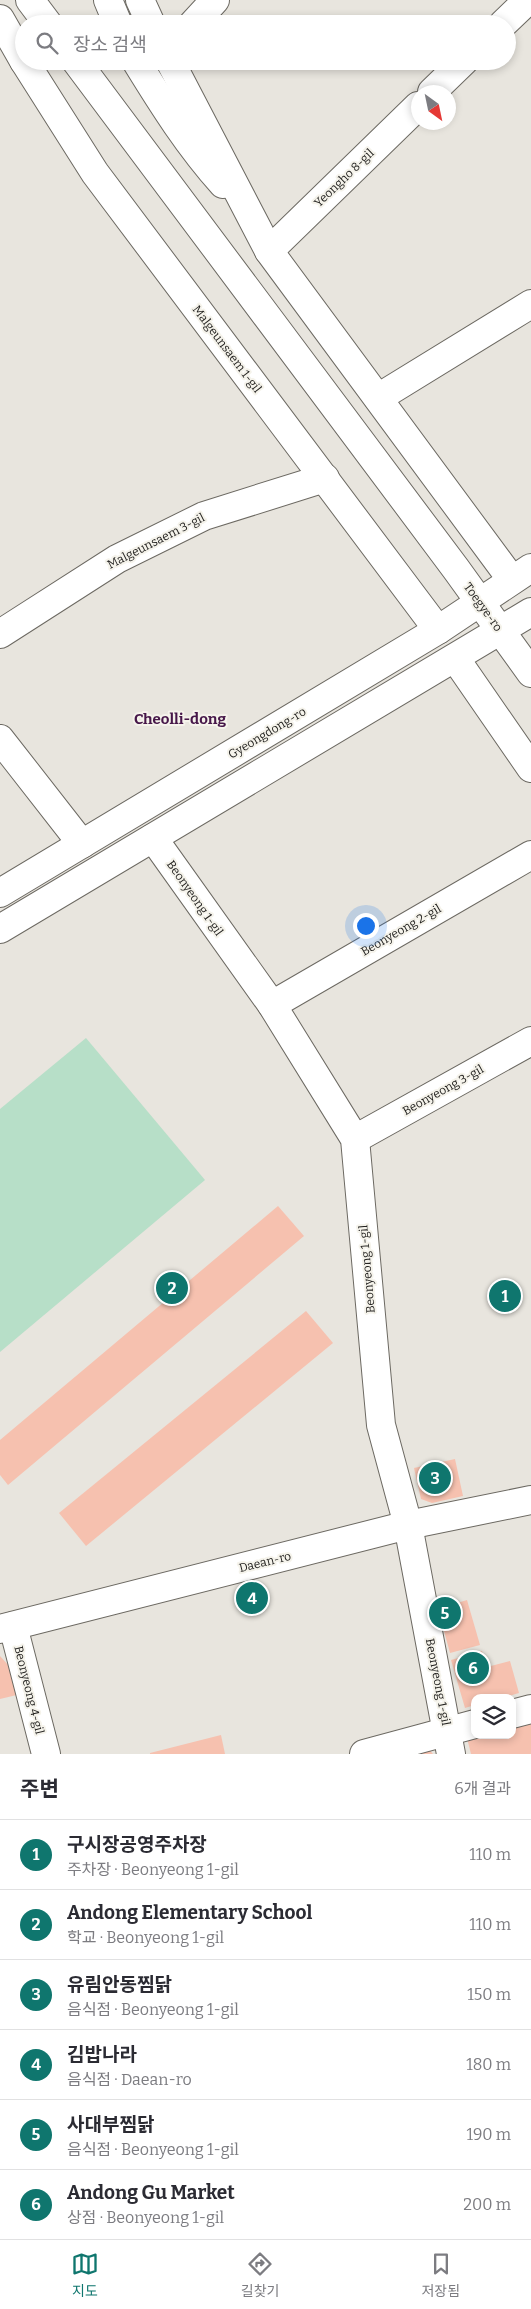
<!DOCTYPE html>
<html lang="ko">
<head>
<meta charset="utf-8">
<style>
	:root { --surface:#fff; --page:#f7f7f7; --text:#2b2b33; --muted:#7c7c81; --line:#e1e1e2; --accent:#0f766e }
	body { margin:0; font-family:Bitter,"Noto Sans KR",serif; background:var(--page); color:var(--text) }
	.controls { position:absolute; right:15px; bottom:15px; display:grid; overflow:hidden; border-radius:10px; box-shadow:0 2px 8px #0003 }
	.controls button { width:45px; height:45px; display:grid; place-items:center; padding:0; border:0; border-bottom:1px solid var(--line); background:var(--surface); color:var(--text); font:25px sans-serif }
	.compass { position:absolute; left:411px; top:85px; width:45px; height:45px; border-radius:50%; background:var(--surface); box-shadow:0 2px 8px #0003; rotate:147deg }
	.you { position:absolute; left:365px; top:925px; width:18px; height:18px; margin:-12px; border:4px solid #fff; border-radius:50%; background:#1a73e8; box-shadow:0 0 0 8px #1a73e833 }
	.badge { display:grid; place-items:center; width:32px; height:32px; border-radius:50%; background:var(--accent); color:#fff; font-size:16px; font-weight:700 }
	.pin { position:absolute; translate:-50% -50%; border:2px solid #fff; box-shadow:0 1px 5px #0006 }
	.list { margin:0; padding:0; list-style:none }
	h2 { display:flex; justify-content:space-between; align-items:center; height:65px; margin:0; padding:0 20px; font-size:21px }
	h2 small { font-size:16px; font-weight:400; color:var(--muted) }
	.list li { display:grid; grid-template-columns:32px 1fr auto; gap:15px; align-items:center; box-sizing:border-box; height:70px; padding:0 20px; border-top:1px solid var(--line) }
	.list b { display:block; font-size:19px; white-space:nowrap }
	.list p { margin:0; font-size:16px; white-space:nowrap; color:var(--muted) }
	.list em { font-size:16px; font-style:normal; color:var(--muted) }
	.icon { flex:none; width:28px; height:28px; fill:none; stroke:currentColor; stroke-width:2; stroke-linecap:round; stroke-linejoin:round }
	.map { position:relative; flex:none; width:531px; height:1754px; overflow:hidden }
	.search { position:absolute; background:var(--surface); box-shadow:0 2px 8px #0003; left:15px; right:15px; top:15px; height:55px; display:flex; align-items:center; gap:12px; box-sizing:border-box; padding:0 18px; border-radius:28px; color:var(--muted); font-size:19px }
	.sheet { height:485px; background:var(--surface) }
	nav { display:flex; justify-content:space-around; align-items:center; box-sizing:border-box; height:70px; border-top:1px solid var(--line); background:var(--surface); font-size:14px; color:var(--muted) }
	nav a { display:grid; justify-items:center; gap:2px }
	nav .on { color:var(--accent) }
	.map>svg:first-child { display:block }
	.green { fill:#b7dfc8 }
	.building { fill:#f6c1af }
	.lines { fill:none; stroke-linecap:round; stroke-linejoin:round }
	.street-casing { stroke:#6c6962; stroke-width:30 }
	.secondary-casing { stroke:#6c6962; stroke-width:30 }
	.street { stroke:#fff; stroke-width:28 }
	.secondary { stroke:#fff; stroke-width:28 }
	.labels { text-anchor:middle; stroke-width:4; stroke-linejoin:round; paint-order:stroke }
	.street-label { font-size:12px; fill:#232220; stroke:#f5f3eb }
	.quarter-label { font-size:15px; font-weight:bold; fill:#461749; stroke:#f5f3eb }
</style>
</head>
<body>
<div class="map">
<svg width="531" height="1754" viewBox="0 0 531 1754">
	<rect width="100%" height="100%" fill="#e8e5de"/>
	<!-- green -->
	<path class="green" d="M86,1038L205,1180L0,1352V1109Z"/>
	<!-- building -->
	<g class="building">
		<path d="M278,1206L304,1236L8,1485L0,1475V1440Z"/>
		<path d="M306,1311L333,1343L86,1546L59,1513Z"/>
		<path d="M455,1459L463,1496L432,1503L421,1499L414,1468Z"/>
		<path d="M467,1600L480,1645L450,1653L438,1609Z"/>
		<path d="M482,1651L487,1667L510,1661L519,1693L502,1698H475V1705L465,1708L451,1660Z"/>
		<path d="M0,1656L19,1677L25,1693L0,1699Z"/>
		<path d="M531,1717V1754H471L466,1734L512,1735V1722Z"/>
		<path d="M221,1735L225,1754H150V1753Z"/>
		<path d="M428,1748L433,1754H407Z"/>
	</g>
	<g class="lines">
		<defs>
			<g id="street">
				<path d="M108,0L118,24"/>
				<path d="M140,0L151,24"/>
				<path d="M0,19L24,61"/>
				<path d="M193,24L215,0"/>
				<path d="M503,24L528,0"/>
				<path d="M24,61L95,173L438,630"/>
				<path d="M136,61C163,105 189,146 223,184"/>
				<path d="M170,61L269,251L512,580"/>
				<path d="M432,92L464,61"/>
				<path d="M269,251L418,106"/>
				<path d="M378,398L531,304"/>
				<path d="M0,634L117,559L204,516L325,478"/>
				<path d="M455,658L531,768"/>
				<path d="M0,739L82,844"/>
				<path d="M153,838L272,1005L355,1139L381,1425L408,1525L451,1754"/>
				<path d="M272,1005L531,855"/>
				<path d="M355,1139L531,1041"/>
				<path d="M13,1626L46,1754"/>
				<path d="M512,1714L531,1709"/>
				<path d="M364,1754L475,1724"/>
			</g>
			<g id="secondary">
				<path d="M30,0L48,24"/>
				<path d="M76,61L456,569L531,673"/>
				<path d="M0,893L438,630L531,568"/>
				<path d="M0,929L531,612"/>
				<path d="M0,1629L408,1525L531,1500"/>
			</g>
		</defs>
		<!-- street casing -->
		<use href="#street" class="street-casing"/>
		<!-- secondary casing -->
		<use href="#secondary" class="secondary-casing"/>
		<!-- street -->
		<use href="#street" class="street"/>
		<!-- secondary -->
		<use href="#secondary" class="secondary"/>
	</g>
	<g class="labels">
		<!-- street labels -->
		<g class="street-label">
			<text transform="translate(344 178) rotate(-44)" y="4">Yeongho 8-gil</text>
			<text transform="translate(227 349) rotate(53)" y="4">Malgeunsaem 1-gil</text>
			<text transform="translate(156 541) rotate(-27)" y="4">Malgeunsaem 3-gil</text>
			<text transform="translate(483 607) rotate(54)" y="4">Toegye-ro</text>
			<text transform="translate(267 733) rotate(-31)" y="4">Gyeongdong-ro</text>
			<text transform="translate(195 898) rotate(55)" y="4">Beonyeong 1-gil</text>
			<text transform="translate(401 930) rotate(-30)" y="4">Beonyeong 2-gil</text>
			<text transform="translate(443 1090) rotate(-29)" y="4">Beonyeong 3-gil</text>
			<text transform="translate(367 1269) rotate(-95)" y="4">Beonyeong 1-gil</text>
			<text transform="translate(265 1562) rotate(-14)" y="4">Daean-ro</text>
			<text transform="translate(438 1682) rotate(79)" y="4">Beonyeong 1-gil</text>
			<text transform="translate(29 1690) rotate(76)" y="4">Beonyeong 4-gil</text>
		</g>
		<!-- quarter labels -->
		<g class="quarter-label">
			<text x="180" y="724">Cheolli-dong</text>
		</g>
	</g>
</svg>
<div class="controls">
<button><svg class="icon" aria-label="layers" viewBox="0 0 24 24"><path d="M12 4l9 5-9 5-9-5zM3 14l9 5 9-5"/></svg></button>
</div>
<svg class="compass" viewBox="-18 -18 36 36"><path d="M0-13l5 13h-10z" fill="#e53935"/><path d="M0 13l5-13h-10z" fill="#7c7c81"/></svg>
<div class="you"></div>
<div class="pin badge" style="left:505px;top:1296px">1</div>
<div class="pin badge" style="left:172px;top:1288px">2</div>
<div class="pin badge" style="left:435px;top:1478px">3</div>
<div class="pin badge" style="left:252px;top:1598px">4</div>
<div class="pin badge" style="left:445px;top:1613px">5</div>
<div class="pin badge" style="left:473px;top:1668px">6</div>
<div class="search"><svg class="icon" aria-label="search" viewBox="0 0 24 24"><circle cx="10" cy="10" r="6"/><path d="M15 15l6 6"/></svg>장소 검색</div>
</div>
<section class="sheet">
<h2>주변<small>6개 결과</small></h2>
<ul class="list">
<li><span class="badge">1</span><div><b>구시장공영주차장</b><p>주차장 · Beonyeong 1-gil</p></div><em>110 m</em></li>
<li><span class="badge">2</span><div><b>Andong Elementary School</b><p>학교 · Beonyeong 1-gil</p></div><em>110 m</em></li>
<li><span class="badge">3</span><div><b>유림안동찜닭</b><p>음식점 · Beonyeong 1-gil</p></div><em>150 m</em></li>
<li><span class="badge">4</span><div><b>김밥나라</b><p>음식점 · Daean-ro</p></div><em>180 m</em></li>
<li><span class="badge">5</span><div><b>사대부찜닭</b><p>음식점 · Beonyeong 1-gil</p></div><em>190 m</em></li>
<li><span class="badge">6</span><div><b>Andong Gu Market</b><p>상점 · Beonyeong 1-gil</p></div><em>200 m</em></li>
</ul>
</section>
<nav>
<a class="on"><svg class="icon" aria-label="map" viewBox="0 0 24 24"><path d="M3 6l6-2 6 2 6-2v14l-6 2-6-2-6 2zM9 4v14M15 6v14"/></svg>지도</a>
<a><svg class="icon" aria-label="directions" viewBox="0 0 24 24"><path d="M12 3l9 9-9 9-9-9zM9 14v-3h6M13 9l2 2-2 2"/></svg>길찾기</a>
<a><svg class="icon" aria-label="saved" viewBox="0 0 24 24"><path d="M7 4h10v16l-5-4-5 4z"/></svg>저장됨</a>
</nav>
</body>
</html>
